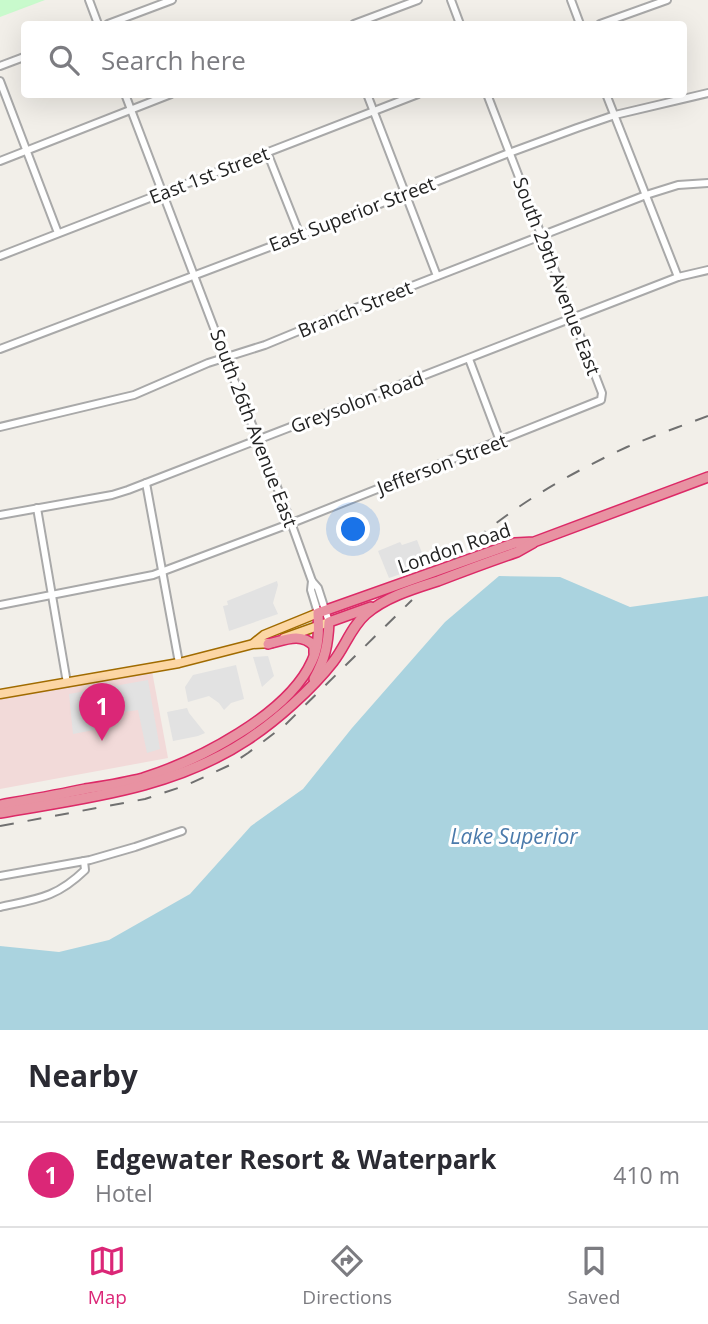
<!DOCTYPE html>
<html lang="en">
<head>
<meta charset="utf-8">
<style>
	:root { --surface:#fff; --page:#f2f2f3; --text:#2b2b33; --muted:#7c7c81; --line:#e1e1e2; --accent:#db2777 }
	body { margin:0; font-family:"Open Sans",sans-serif; background:var(--page); color:var(--text) }
	.you { position:absolute; left:354px; top:530px; width:24px; height:24px; margin:-18px; border:5px solid #fff; border-radius:50%; background:#1a73e8; box-shadow:0 0 0 10px #1a73e833 }
	.badge { display:grid; place-items:center; width:46px; height:46px; border-radius:50%; background:var(--accent); color:#fff; font-size:23px; font-weight:700 }
	.pin { position:absolute; translate:-50% -58px; filter:drop-shadow(0 2px 4px #0008) }
	.pin::after { content:''; position:absolute; top:37px; width:24px; height:21px; background:inherit; clip-path:polygon(0 0,100% 0,50% 100%) }
	.list { margin:0; padding:0; list-style:none }
	h2 { display:flex; justify-content:space-between; align-items:center; height:91px; margin:0; padding:0 28px; font-size:30px }
	h2 small { font-size:23px; font-weight:400; color:var(--muted) }
	.list li { display:grid; grid-template-columns:46px 1fr auto; gap:21px; align-items:center; box-sizing:border-box; height:105px; padding:0 28px; border-top:2px solid var(--line) }
	.list b { display:block; font-size:26px; white-space:nowrap }
	.list p { margin:0; font-size:23px; white-space:nowrap; color:var(--muted) }
	.list em { font-size:23px; font-style:normal; color:var(--muted) }
	.icon { flex:none; width:38px; height:38px; fill:none; stroke:currentColor; stroke-width:2; stroke-linecap:round; stroke-linejoin:round }
	.map { position:relative; flex:none; width:708px; height:1030px; overflow:hidden }
	.search { position:absolute; background:var(--surface); box-shadow:0 7px 28px #0002; left:21px; right:21px; top:21px; height:77px; display:flex; align-items:center; gap:18px; box-sizing:border-box; padding:0 24px; border-radius:7px; color:var(--muted); font-size:26px }
	.sheet { height:196px; background:var(--surface) }
	nav { display:flex; justify-content:space-around; align-items:center; box-sizing:border-box; height:98px; border-top:2px solid var(--line); background:var(--surface); font-size:19px; color:var(--muted) }
	nav a { display:grid; justify-items:center; gap:4px }
	nav .on { color:var(--accent) }
	.map>svg:first-child { display:block }
	.commercial { fill:#f2dad9 }
	.park { fill:#c8facc }
	.parking { fill:#e2e2e2 }
	.water { fill:#aad3df }
	.lines { fill:none; stroke-linecap:round; stroke-linejoin:round }
	.minor-casing { stroke:#a9a9a9; stroke-width:10 }
	.major-casing { stroke:#a06b00; stroke-width:11 }
	.highway-casing { stroke:#dc2a67; stroke-width:12 }
	.minor { stroke:#fff; stroke-width:6 }
	.major { stroke:#fcd6a4; stroke-width:8 }
	.highway { stroke:#e892a2; stroke-width:9 }
	.rail { stroke:#707070; stroke-width:2; stroke-dasharray:14 14; stroke-linecap:butt }
	.labels { text-anchor:middle; stroke-width:6; stroke-linejoin:round; paint-order:stroke }
	.street-label { font-size:19px; fill:#222; stroke:#fff }
	.water-label { font-size:21px; font-style:italic; fill:#4a7aab; stroke:#fff }
</style>
</head>
<body>
<div class="map">
<svg width="708" height="1030" viewBox="0 0 708 1030">
	<rect width="100%" height="100%" fill="#f2efe9"/>
	<!-- commercial -->
	<path class="commercial" d="M152,671L168,758L0,789V699Z"/>
	<!-- park -->
	<path class="park" d="M0,0H45L0,17Z"/>
	<!-- parking -->
	<g class="parking">
		<path d="M417,540L424,558L421,567L389,578L378,551L400,542L402,545Z"/>
		<path d="M277,581L278,585L273,603L278,614L229,631L223,606L228,605L227,601Z"/>
		<path d="M268,656L274,676L262,687L253,657Z"/>
		<path d="M236,665L244,699L231,703L224,710L219,703L209,696L188,702L185,687L193,675Z"/>
		<path d="M148,680L160,749L147,753L138,710L95,716L99,729L73,734L69,694Z"/>
		<path d="M187,708L189,713L205,733L198,736L173,741L167,712Z"/>
	</g>
	<!-- water -->
	<path class="water" d="M499,576L560,577L630,607L708,596V1030H0V946L59,952L109,940L190,894L251,826L303,789L352,728L445,622Z"/>
	<g class="lines">
		<defs>
			<g id="minor">
				<path d="M89,0L98,24"/>
				<path d="M451,0L460,24"/>
				<path d="M571,0L580,24"/>
				<path d="M108,24L172,0"/>
				<path d="M354,24L418,0"/>
				<path d="M600,24L667,0"/>
				<path d="M0,66L24,57"/>
				<path d="M0,81L58,233"/>
				<path d="M125,94L225,357L289,517L312,581L318,588L329,622"/>
				<path d="M367,94L437,276"/>
				<path d="M606,94L678,277"/>
				<path d="M267,152L300,235"/>
				<path d="M0,161L171,94"/>
				<path d="M0,256L418,94"/>
				<path d="M0,349L296,237L509,153L577,128L615,115L708,93"/>
				<path d="M469,359L500,441"/>
				<path d="M0,427L134,395L208,363L265,345L340,314L646,195L678,185L708,183"/>
				<path d="M146,483L179,663"/>
				<path d="M37,508L67,683"/>
				<path d="M0,515L112,495L128,490L678,277L708,270"/>
				<path d="M312,581L311,590L318,613"/>
				<path d="M0,605L153,575L297,521L601,400L602,393L487,94"/>
				<path d="M0,876L90,860L135,847L182,831"/>
				<path d="M0,907C37,899 56,898 85,870L84,861"/>
			</g>
			<g id="major">
				<path d="M284,638L329,622"/>
				<path d="M254,643L264,635L318,613"/>
				<path d="M0,694L179,663L253,644L272,643"/>
			</g>
			<g id="highway">
				<path d="M268,644C285,640 301,632 314,646V653"/>
				<path d="M314,679C325,659 328,645 329,622L371,607"/>
				<path d="M0,805C28,800 57,795 85,789C104,786 124,783 143,778C197,761 288,715 312,661C319,646 319,630 318,613L515,543L534,542L708,477"/>
				<path d="M0,813C85,798 173,789 247,740C276,721 312,689 333,662C345,647 351,627 366,614C386,597 413,589 438,581C464,571 491,561 517,552L533,543"/>
			</g>
		</defs>
		<!-- minor casing -->
		<use href="#minor" class="minor-casing"/>
		<!-- major casing -->
		<use href="#major" class="major-casing"/>
		<!-- highway casing -->
		<use href="#highway" class="highway-casing"/>
		<!-- minor -->
		<use href="#minor" class="minor"/>
		<!-- major -->
		<use href="#major" class="major"/>
		<!-- highway -->
		<use href="#highway" class="highway"/>
		<!-- rail -->
		<g class="rail">
			<path d="M454,559C504,511 564,476 627,447C653,436 681,426 708,416"/>
			<path d="M0,826L145,799L187,785L230,765L248,753L285,725L412,600"/>
		</g>
	</g>
	<g class="labels">
		<!-- street labels -->
		<g class="street-label">
			<text transform="translate(209 175) rotate(-21)" y="7">East 1st Street</text>
			<text transform="translate(352 214) rotate(-21)" y="7">East Superior Street</text>
			<text transform="translate(557 276) rotate(69)" y="7">South 29th Avenue East</text>
			<text transform="translate(355 309) rotate(-22)" y="7">Branch Street</text>
			<text transform="translate(357 402) rotate(-21)" y="7">Greysolon Road</text>
			<text transform="translate(254 428) rotate(69)" y="7">South 26th Avenue East</text>
			<text transform="translate(442 464) rotate(-21)" y="7">Jefferson Street</text>
			<text transform="translate(454 548) rotate(-19)" y="7">London Road</text>
		</g>
		<!-- water labels -->
		<g class="water-label">
			<text x="514" y="844">Lake Superior</text>
		</g>
	</g>
</svg>
<div class="you"></div>
<div class="pin badge" style="left:102px;top:741px">1</div>
<div class="search"><svg class="icon" aria-label="search" viewBox="0 0 24 24"><circle cx="10" cy="10" r="6"/><path d="M15 15l6 6"/></svg>Search here</div>
</div>
<section class="sheet">
<h2>Nearby<small></small></h2>
<ul class="list">
<li><span class="badge">1</span><div><b>Edgewater Resort &amp; Waterpark</b><p>Hotel</p></div><em>410 m</em></li>
</ul>
</section>
<nav>
<a class="on"><svg class="icon" aria-label="map" viewBox="0 0 24 24"><path d="M3 6l6-2 6 2 6-2v14l-6 2-6-2-6 2zM9 4v14M15 6v14"/></svg>Map</a>
<a><svg class="icon" aria-label="directions" viewBox="0 0 24 24"><path d="M12 3l9 9-9 9-9-9zM9 14v-3h6M13 9l2 2-2 2"/></svg>Directions</a>
<a><svg class="icon" aria-label="saved" viewBox="0 0 24 24"><path d="M7 4h10v16l-5-4-5 4z"/></svg>Saved</a>
</nav>
</body>
</html>
